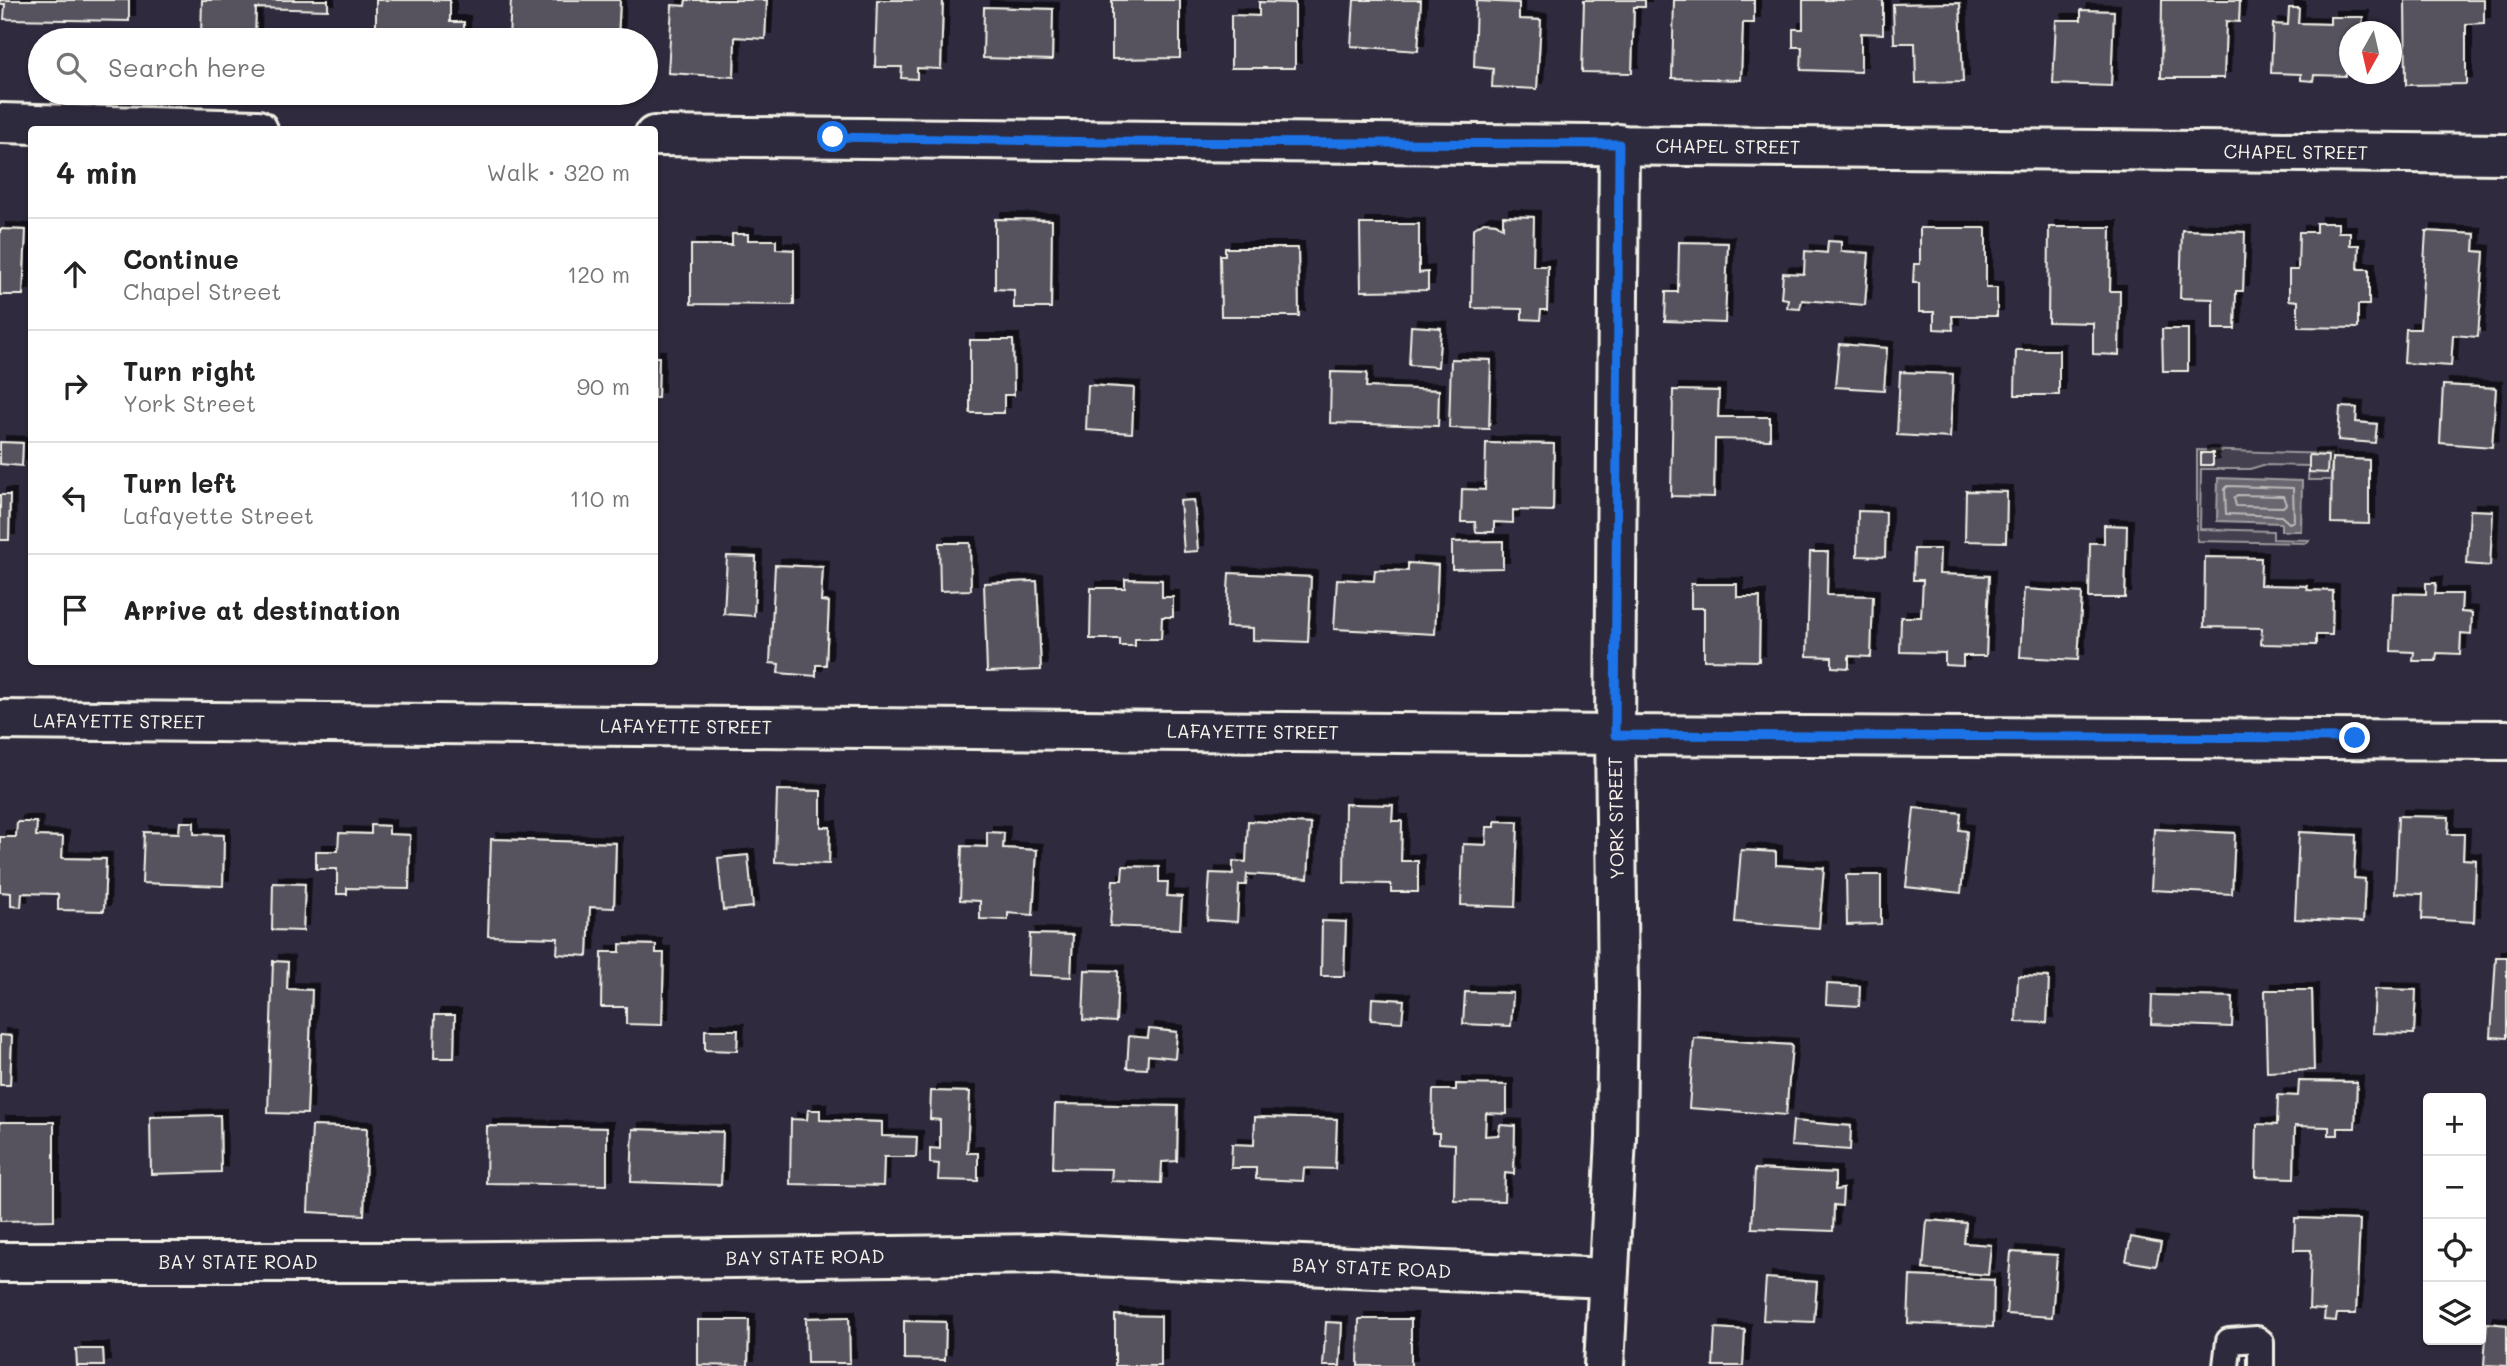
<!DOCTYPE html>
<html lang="en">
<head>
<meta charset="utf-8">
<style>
	:root { --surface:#fff; --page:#f2f2f2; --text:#222; --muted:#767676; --line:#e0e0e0 }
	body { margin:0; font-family:Mali,sans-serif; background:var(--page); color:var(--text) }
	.controls { position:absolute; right:21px; bottom:21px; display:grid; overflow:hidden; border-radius:7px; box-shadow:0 2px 5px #0004 }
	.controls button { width:63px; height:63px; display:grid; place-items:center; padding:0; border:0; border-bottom:2px solid var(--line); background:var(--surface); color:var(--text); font:35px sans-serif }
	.compass { position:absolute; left:2339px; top:21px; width:63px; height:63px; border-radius:50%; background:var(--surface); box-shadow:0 2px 5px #0004; rotate:188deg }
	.stop { position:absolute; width:21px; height:21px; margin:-16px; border:5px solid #1a73e8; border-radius:50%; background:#fff }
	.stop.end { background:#1a73e8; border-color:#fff; box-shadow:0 2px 7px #0008 }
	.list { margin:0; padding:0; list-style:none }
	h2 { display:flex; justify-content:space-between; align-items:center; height:91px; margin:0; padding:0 28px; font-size:30px }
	h2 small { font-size:23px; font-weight:400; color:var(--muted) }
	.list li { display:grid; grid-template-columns:46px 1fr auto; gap:21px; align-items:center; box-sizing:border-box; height:112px; padding:0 28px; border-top:2px solid var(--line) }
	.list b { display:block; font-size:26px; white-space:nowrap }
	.list p { margin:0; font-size:23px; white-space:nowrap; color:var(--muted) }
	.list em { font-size:23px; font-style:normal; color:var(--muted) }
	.icon { flex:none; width:38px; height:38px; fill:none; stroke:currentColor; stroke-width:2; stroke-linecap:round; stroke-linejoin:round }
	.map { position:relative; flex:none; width:2507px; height:1366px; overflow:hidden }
	.search { position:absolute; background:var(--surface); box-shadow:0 2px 5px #0004; left:28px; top:28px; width:630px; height:77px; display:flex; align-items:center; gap:18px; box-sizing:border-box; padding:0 24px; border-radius:38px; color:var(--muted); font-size:26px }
	.panel { position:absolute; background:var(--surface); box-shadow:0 2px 5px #0004; left:28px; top:126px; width:630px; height:539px; border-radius:7px }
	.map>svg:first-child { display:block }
	.grass { fill:#454050; stroke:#9c989c; stroke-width:2 }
	.water { fill:#6a6670; stroke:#a19ea0; stroke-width:2 }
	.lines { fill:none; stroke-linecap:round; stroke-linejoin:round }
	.shore { stroke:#bdb9b8; stroke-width:2 }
	.building { fill:#56525f; stroke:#f4f1e8; stroke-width:2; filter:url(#shadow) }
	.lane-casing { stroke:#f4f1e8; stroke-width:30 }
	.street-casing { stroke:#f4f1e8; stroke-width:44 }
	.lane { stroke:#2f2a3d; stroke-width:24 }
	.street { stroke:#2f2a3d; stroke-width:38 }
	.route { stroke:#1a73e8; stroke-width:9 }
	.labels { text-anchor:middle; stroke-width:5; stroke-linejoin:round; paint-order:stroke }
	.street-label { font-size:19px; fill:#f4f1e8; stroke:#2f2a3d }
</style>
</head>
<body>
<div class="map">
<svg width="2507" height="1366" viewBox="0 0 2507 1366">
	<defs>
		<filter id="shadow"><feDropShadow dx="6" dy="-6" stdDeviation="0" flood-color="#0009"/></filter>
	</defs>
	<rect width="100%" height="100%" fill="#2f2a3d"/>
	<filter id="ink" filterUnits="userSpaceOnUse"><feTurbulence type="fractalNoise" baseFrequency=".0143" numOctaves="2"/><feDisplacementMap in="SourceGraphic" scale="14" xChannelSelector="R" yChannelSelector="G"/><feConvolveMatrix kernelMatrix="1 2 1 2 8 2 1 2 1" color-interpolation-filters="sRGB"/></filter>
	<g filter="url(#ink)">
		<!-- grass -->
		<path class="grass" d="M2197,450L2331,454V480H2308L2309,466L2263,465L2250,469H2201L2200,529L2273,531V539L2309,540L2307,543L2197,541Z"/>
		<!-- water -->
		<path class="water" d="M2218,478L2302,481L2301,531H2281V523L2217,521Z"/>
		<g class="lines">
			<!-- shore -->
			<g class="shore">
				<path d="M2228,486L2293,488L2294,521L2289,523L2281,516L2226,514L2225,489Z"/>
				<path d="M2237,495L2283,496L2286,504L2283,507L2236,506L2234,498Z"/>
			</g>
		</g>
		<!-- building -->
		<g class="building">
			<path d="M0,0H129V21L4,19L5,4H0Z"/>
			<path d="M202,0H328V10L256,8L255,37L201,36Z"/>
			<path d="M376,0H450V22H464V40H376Z"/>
			<path d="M511,0H620L618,40H516L509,38Z"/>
			<path d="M686,0H767L765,39L735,37L734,77L668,73L672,5L685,6Z"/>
			<path d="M877,0H943L941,69L917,68V79L901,78L902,67H875Z"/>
			<path d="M1112,0H1180V58L1112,59Z"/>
			<path d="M1354,0H1421L1418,51L1351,46Z"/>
			<path d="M1584,0H1645V7H1634L1632,73L1582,72Z"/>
			<path d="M1674,0H1754V23H1743L1741,80L1672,78Z"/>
			<path d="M1803,0H1883V34L1861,33V72L1801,70L1802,47H1793V29H1803Z"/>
			<path d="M2162,0H2240L2239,22L2226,21L2224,78H2161Z"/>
			<path d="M2405,0H2484V23L2466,24V84L2406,85Z"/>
			<path d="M1476,1L1519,3V19L1541,20L1537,89L1492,87L1493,69L1474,67Z"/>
			<path d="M1259,2L1295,3V68H1231V15L1259,16Z"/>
			<path d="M1960,3L1963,82L1916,83L1915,43H1894L1893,4Z"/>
			<path d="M984,7L1053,9L1052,60L983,58Z"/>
			<path d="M2289,8H2299L2298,23L2330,24V17H2363L2362,32H2350L2346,76L2314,75L2313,81L2301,80V74L2271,73L2273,24L2288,25Z"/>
			<path d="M2081,10L2114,11L2111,86L2053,84L2056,20H2081Z"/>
			<path d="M1503,216L1534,217L1533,266H1548L1547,310H1541L1540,320L1522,319V309L1472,308L1473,229L1484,222L1496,223L1503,228Z"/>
			<path d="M995,219L1052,220L1051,308H1014V290L995,289Z"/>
			<path d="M2316,223H2338V232H2350V245H2359L2358,269H2369V305H2358V328L2298,327V301L2289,300V270H2298L2299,232H2316Z"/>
			<path d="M1360,224H1419V273L1428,272V290L1361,291Z"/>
			<path d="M2049,227H2111L2110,291H2120L2119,355L2093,354V323L2048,322Z"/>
			<path d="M1920,228H1986V288H1997V316H1952L1953,330L1934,329V312H1919V283H1913L1914,264H1920Z"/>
			<path d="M0,229L26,230L23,295H0Z"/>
			<path d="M2182,230L2245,232L2243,291H2236L2235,329H2213V299L2180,298Z"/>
			<path d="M2426,231L2475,234L2474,251L2484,252L2478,337L2453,335L2451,366L2404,363L2406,329H2420Z"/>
			<path d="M732,234H748V240H776V249L794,250V305L691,304V245H732Z"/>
			<path d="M1828,241L1841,242V251L1869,253L1865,305L1802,300L1800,309L1787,308L1788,299L1781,298L1783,273L1804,274L1805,251L1827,253Z"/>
			<path d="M1679,242L1728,243L1725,323L1665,321L1666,292H1678Z"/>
			<path d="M1225,248H1298L1299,316H1221L1220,255H1225Z"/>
			<path d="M1411,326L1441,328L1438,367L1409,365Z"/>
			<path d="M2162,329H2188V371H2163Z"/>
			<path d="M970,340H1013L1014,395H1004V413H970Z"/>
			<path d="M1839,344L1887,348L1884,390L1835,387Z"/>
			<path d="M2016,350H2059V395H2015Z"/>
			<path d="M654,357H659L658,398H654Z"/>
			<path d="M1451,359L1491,360L1489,429L1449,428Z"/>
			<path d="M1331,372L1367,373L1366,387L1439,390L1438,426L1330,423Z"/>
			<path d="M1900,372L1953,374L1950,438L1897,435Z"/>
			<path d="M1088,385L1134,388L1132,433L1086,430Z"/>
			<path d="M2443,385L2496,388L2492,447L2440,443Z"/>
			<path d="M1673,390L1719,391L1718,417H1770V440L1715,439L1714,497L1671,496Z"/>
			<path d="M2340,407L2357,408L2356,422L2377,424L2375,443L2338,440Z"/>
			<path d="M0,442L23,443L22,466L0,464Z"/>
			<path d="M1486,443L1554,444L1553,511L1513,510V523L1494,522V532H1476L1475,522H1461L1462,489L1485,490Z"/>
			<rect x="2201" y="453" width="12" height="12"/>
			<path d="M2309,455L2328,456L2327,473L2309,472Z"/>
			<path d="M2332,458L2369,460V524L2331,523Z"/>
			<path d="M1966,491L2007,492L2006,542L1965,541Z"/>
			<path d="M0,495H10L9,540H0Z"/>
			<path d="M1194,500L1198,551L1184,552L1180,501Z"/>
			<path d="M2470,510L2493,511L2490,566L2467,564Z"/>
			<path d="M1858,511L1886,512L1885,557L1857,556Z"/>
			<path d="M2104,525L2127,526L2125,598H2089L2090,543H2104Z"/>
			<path d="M1503,541V568L1452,569V542Z"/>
			<path d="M939,543H970L971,590L940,591Z"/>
			<path d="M1914,549H1940L1939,574L1989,576L1986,656H1963V666L1945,665V653L1900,652L1901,617H1921L1923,580H1913Z"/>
			<path d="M1810,552H1828L1827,595L1873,596L1871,657L1849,656V668L1832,667V657L1807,656Z"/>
			<path d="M727,556L756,557L754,616L724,614Z"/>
			<path d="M2205,557L2261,558L2260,585L2307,586V590L2333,591L2332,635H2316V645L2261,644L2262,628L2204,627Z"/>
			<path d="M1408,563L1438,565L1435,634L1334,629L1337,579L1374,581L1375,570L1408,571Z"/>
			<path d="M775,565L823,567L821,601L829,602L826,665H816V676L778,673L779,664L770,663Z"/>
			<path d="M1229,573L1311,577L1308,642L1253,640V628L1226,627Z"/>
			<path d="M1125,579L1162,580V597H1173V617H1162L1161,639H1135V646H1120V639H1090L1091,588H1125Z"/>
			<path d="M1037,581L1041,670L987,672L984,583Z"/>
			<path d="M2426,583H2436L2435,594H2462L2461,612L2472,613L2471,635L2461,634L2460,654L2437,653L2436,661H2413L2414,652L2391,651L2393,593L2426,594Z"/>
			<path d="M1691,584H1737V597H1760L1759,661L1704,660V608H1691Z"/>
			<path d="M2024,589L2082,593L2078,660L2020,657Z"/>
			<path d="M777,790L821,791V827H830L829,864L775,862Z"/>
			<path d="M1345,804L1393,805L1392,821H1402L1401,861H1418V892H1391V884L1344,883Z"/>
			<path d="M1914,808L1961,813L1959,830L1967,831L1961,893L1906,887Z"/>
			<path d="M2398,816L2449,817L2448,834H2464L2463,859L2476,860L2474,922L2422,919L2423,894L2395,893Z"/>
			<path d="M1248,821L1311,824L1308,878L1247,874L1246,885H1239L1237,922L1207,920L1210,873L1233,874V861L1246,862Z"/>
			<path d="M1495,821L1518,822L1515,907L1461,905L1463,844L1486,845L1487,827H1495Z"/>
			<path d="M17,822H37L36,836L63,837L62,858L106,859L104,911L58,910V894L22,893L21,907L11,906V893L0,892V837H16Z"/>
			<path d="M180,822H194V834L224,835L223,886L142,883L144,832L179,833Z"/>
			<path d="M371,825L389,826V834L410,835L409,889L347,888V894H337V869H316V851H338L339,833L371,834Z"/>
			<path d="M2154,829L2235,833L2232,894L2151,890Z"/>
			<path d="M987,832L1004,833L1003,848L1037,850L1033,915L1008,913V920L980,919V901L960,900L962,846L987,847Z"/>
			<path d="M2299,832L2356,835L2354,878L2365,879L2363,922L2295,919Z"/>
			<path d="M491,839L616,843L614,908L590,907L588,956L557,954L558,938L488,936Z"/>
			<path d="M1741,850L1776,852V865L1824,868L1819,928L1735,922Z"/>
			<path d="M748,855L753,907L723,910L718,858Z"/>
			<path d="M1123,866L1159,867V882H1168L1167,896L1182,897L1180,929L1110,926L1113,880H1122Z"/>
			<path d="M1846,875H1881V924L1847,925Z"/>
			<path d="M273,883L305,884L303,931L272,930Z"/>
			<path d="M1322,921L1346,922L1344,976H1321Z"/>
			<path d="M1030,934L1073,935L1071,977L1028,975Z"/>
			<path d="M620,944L656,945V953H664L662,1025L626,1024V1007H601L602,952H620Z"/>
			<path d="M2496,957H2507V1038L2491,1037Z"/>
			<path d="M273,961L288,962L287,989L312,990L307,1114L268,1113Z"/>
			<path d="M1085,970L1118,971L1116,1022L1083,1020Z"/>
			<path d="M2018,976L2049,977L2047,1023L2016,1022Z"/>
			<path d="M1827,984L1860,986L1859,1006L1826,1004Z"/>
			<path d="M2375,989L2416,990L2414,1034L2373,1033Z"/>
			<path d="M2265,990H2312L2314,1070L2267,1072Z"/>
			<path d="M1465,992L1513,993L1511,1026L1463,1024Z"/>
			<path d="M2152,995L2233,997L2232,1027L2151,1024Z"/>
			<path d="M1372,998L1404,1000L1402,1022L1371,1020Z"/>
			<path d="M435,1015H455L454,1058H434Z"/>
			<path d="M1149,1029L1177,1032L1175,1058L1148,1055L1147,1069L1127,1068L1129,1036L1148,1038Z"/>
			<path d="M705,1030H738L737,1051L705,1050Z"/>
			<path d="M0,1035L12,1036L10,1085H0Z"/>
			<path d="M1694,1038L1792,1045L1786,1115L1689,1108Z"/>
			<path d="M2299,1081L2357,1082L2355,1128H2338V1135H2329V1127L2295,1126L2294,1178L2256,1177L2257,1124L2277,1125L2278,1095L2298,1096Z"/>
			<path d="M1456,1084L1507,1085V1114L1486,1113L1485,1136L1499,1135L1500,1125L1515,1126L1514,1174L1505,1173L1504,1201L1454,1200L1455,1144L1439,1143V1133H1432L1433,1090H1456Z"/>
			<path d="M931,1091L970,1092L967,1153H978V1181L938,1180L939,1164L930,1163V1148L940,1149V1120L930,1119Z"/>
			<path d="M1055,1104L1178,1106L1177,1161L1162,1162L1161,1183L1111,1181L1112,1169L1053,1168Z"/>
			<path d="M808,1110H820V1120L882,1122V1136L917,1137L916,1157H884L883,1186L790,1184L791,1119L807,1120Z"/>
			<path d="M220,1115L221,1172L151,1174L150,1117Z"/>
			<path d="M1255,1117L1337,1119L1335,1169L1304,1168L1303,1181L1256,1179V1168H1231L1232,1144L1254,1145Z"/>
			<path d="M1793,1121L1851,1126L1850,1150L1791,1146Z"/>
			<path d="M0,1122H54V1220L0,1221Z"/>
			<path d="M312,1126L367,1128L364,1215L308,1212Z"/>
			<path d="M487,1126L607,1128V1185L486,1183Z"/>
			<path d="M633,1129L723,1132L721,1185L631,1182Z"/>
			<path d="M1755,1169L1835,1173V1190L1843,1189L1842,1206L1834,1205L1833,1231L1752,1228Z"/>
			<path d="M2295,1218L2360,1220L2356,1314H2337L2336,1321L2324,1320L2325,1310L2309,1309L2311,1250H2294Z"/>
			<path d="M1927,1220L1966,1223L1964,1243L1991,1245L1988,1275L1923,1269Z"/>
			<path d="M2131,1237L2161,1243L2156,1266L2126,1261Z"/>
			<path d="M2011,1252L2057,1255L2052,1317L2006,1314Z"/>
			<path d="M1910,1276L1994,1280L1993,1327L1908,1323Z"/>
			<path d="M1766,1278L1817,1282L1814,1322L1763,1320Z"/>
			<path d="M1115,1315L1161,1316V1366H1115Z"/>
			<path d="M849,1317L850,1363H807L806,1318Z"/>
			<path d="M1359,1319H1411V1366H1358Z"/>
			<path d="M698,1320H749L748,1366L698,1365Z"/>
			<path d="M904,1321L946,1322L945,1360L904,1359Z"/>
			<path d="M1326,1322L1342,1323L1340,1366H1323Z"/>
			<path d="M2487,1323L2507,1325V1366L2484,1365Z"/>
			<path d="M1715,1328L1745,1330L1743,1366H1713Z"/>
			<path d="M76,1349H103L104,1366H77Z"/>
		</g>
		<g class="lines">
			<defs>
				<path id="lane" d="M2226,1366L2229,1341L2257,1339L2261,1342V1366"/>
				<g id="street">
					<path d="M0,123L258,130"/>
					<path id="s1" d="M654,136L2507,154"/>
					<path id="s2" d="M0,720L1615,735L2507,740"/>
					<path id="s3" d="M0,1262H411L1047,1254L1608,1278"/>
					<path d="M1604,1366L1616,1138L1618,994L1615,735L1619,144"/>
				</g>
			</defs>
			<!-- lane casing -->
			<use href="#lane" class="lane-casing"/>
			<!-- street casing -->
			<use href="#street" class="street-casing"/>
			<!-- lane -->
			<use href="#lane" class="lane"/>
			<!-- street -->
			<use href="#street" class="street"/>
		</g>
	</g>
	<g class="lines" filter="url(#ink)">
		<!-- route -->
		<path class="route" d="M833,137L1101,142L1619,144L1615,735L2355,738"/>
	</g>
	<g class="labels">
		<!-- street labels -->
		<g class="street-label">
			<text dy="7" stroke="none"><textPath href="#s1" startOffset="1074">CHAPEL STREET</textPath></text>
			<text dy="7" stroke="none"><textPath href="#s1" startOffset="1642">CHAPEL STREET</textPath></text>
			<text dy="7" stroke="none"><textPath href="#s2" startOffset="119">LAFAYETTE STREET</textPath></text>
			<text dy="7" stroke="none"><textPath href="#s2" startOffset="686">LAFAYETTE STREET</textPath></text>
			<text dy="7" stroke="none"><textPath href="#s2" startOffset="1253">LAFAYETTE STREET</textPath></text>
			<text transform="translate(1616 818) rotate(-91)" y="7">YORK STREET</text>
			<text dy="7" stroke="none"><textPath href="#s3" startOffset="805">BAY STATE ROAD</textPath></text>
			<text dy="7" stroke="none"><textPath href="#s3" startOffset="238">BAY STATE ROAD</textPath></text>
			<text dy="7" stroke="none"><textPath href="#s3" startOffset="1372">BAY STATE ROAD</textPath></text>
		</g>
	</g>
</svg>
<div class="controls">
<button>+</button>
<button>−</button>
<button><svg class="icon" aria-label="locate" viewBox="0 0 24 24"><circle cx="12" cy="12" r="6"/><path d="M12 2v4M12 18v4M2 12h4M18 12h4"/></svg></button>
<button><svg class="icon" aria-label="layers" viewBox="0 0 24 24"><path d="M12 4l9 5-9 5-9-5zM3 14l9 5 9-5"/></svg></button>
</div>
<svg class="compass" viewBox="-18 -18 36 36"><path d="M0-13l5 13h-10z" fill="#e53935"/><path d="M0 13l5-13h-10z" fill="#767676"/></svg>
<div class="stop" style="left:833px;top:137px"></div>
<div class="stop end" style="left:2355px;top:738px"></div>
<div class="search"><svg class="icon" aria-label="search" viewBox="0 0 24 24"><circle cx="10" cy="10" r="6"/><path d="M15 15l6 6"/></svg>Search here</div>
<section class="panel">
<h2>4 min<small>Walk · 320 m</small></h2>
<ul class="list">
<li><svg class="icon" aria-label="ahead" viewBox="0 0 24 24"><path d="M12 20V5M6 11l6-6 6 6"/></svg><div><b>Continue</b><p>Chapel Street</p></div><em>120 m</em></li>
<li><svg class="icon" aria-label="right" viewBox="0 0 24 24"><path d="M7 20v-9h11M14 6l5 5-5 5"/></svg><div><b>Turn right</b><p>York Street</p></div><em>90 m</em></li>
<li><svg class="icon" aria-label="left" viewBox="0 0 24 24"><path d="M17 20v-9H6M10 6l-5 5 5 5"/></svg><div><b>Turn left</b><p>Lafayette Street</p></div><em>110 m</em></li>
<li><svg class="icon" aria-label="arrive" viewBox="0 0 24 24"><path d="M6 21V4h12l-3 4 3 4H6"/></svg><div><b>Arrive at destination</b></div></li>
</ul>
</section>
</div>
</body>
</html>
